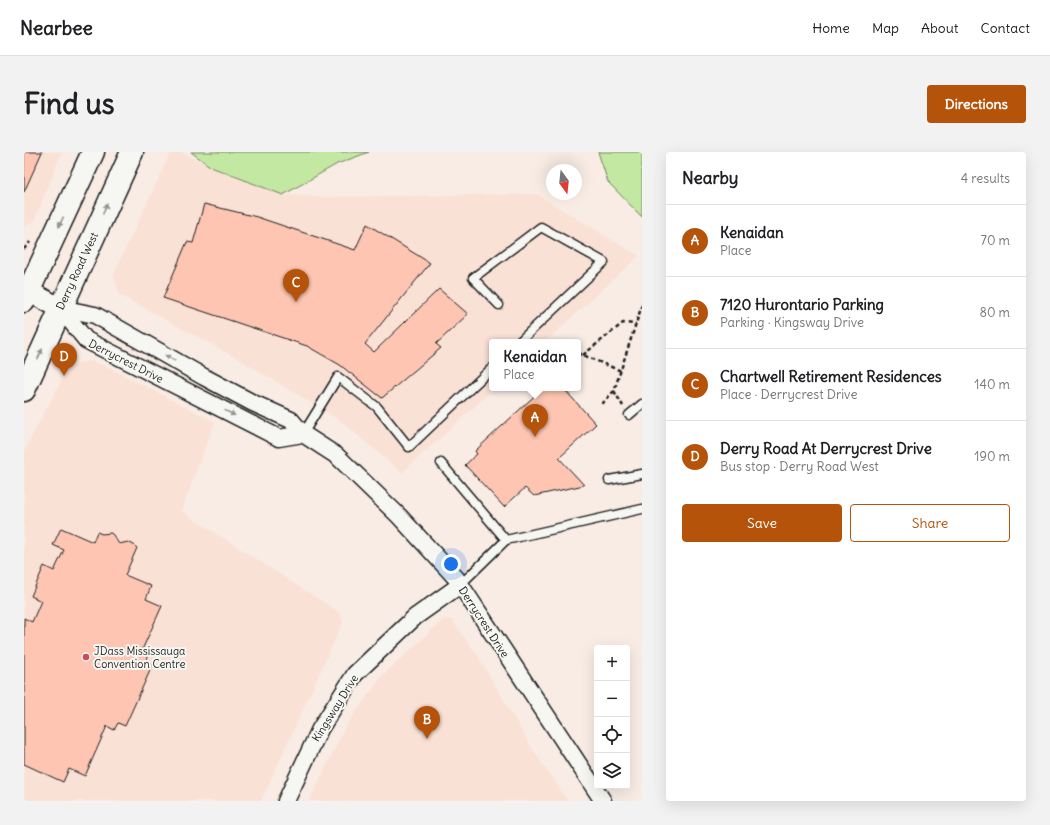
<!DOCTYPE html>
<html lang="en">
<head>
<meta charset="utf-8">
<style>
	:root { --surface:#fff; --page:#f2f2f2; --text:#202124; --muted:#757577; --line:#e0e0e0; --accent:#b45309 }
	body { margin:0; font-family:Delius,sans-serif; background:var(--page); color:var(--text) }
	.controls { position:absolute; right:12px; bottom:12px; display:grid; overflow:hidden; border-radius:4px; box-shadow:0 4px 16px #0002 }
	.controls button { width:36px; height:36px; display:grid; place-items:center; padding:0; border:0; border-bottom:1px solid var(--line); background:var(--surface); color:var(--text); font:20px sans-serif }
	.compass { position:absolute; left:522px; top:12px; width:36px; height:36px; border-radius:50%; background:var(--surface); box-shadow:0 4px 16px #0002; rotate:165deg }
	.you { position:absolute; left:427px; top:412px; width:14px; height:14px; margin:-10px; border:3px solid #fff; border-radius:50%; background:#1a73e8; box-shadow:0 0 0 6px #1a73e833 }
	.badge { display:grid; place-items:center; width:26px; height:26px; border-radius:50%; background:var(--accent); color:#fff; font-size:13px; font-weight:700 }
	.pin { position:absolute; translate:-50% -33px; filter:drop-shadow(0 1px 2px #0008) }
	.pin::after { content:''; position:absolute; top:21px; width:14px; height:12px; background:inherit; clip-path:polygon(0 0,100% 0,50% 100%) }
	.popup { position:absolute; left:465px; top:187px; width:92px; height:52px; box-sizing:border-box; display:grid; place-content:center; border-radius:4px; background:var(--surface); filter:drop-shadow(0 1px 3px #0005); font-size:13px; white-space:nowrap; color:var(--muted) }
	.popup b { font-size:15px; color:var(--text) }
	.popup::after { content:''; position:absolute; left:50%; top:100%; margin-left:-8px; border:8px solid transparent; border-top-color:var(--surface) }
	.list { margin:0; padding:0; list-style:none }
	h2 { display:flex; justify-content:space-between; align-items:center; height:52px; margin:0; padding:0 16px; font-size:17px }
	h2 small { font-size:13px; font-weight:400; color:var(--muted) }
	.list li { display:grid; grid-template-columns:26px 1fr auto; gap:12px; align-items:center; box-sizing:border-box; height:72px; padding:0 16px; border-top:1px solid var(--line) }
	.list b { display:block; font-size:15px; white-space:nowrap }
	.list p { margin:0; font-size:13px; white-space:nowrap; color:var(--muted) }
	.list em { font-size:13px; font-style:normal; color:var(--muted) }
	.actions { display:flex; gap:8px; padding:12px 16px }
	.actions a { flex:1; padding:9px 0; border:1px solid var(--accent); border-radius:4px; text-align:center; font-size:14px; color:var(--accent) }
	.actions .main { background:var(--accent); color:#fff }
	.icon { flex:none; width:22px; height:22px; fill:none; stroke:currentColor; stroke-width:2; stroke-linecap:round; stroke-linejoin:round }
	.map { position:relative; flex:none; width:618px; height:649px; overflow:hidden; border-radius:4px }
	header { display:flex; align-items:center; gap:24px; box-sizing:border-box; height:56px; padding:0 20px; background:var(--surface); border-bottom:1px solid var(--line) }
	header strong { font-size:19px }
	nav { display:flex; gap:22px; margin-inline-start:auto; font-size:14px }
	.intro { display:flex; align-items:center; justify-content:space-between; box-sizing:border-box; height:96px; padding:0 24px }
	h1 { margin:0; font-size:28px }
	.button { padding:10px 18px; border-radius:4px; background:var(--accent); color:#fff; font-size:14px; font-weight:700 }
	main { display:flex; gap:24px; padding:0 24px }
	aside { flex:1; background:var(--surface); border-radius:4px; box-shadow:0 4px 16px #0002 }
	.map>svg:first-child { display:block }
	.built { fill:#fae1d6 }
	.green { fill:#c3e8a2; stroke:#70825f }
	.building { fill:#fec6b2; stroke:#1c1c1c }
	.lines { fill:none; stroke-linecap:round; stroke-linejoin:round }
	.service-casing { stroke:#1c1c1c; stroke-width:11 }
	.minor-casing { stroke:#1c1c1c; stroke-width:19 }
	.tertiary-casing { stroke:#1c1c1c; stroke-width:23 }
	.secondary-casing { stroke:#1c1c1c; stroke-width:25 }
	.path { stroke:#1c1c1c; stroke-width:2.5; stroke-dasharray:4 3; stroke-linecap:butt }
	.service { stroke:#f6f6f2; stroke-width:8 }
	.minor { stroke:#f6f6f2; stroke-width:16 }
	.tertiary { stroke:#f6f6f2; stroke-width:20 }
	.secondary { stroke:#f6f6f2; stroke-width:22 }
	.oneway { fill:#949492 }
	.poi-dot { fill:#d1495b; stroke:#f6f6f2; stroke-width:1.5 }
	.labels { text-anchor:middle; stroke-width:4; stroke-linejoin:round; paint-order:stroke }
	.street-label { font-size:11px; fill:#1c1c1c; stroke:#f6f6f2 }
	.poi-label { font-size:11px; fill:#1c1c1c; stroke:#f6f6f2; text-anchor:start }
</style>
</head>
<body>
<header>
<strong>Nearbee</strong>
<nav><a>Home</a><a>Map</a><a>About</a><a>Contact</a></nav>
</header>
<div class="intro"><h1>Find us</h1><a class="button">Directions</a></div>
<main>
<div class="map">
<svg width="618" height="649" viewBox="0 0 618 649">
	<rect width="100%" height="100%" fill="#f8ece5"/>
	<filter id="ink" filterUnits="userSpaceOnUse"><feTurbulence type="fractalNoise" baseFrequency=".025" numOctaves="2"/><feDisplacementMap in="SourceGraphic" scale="8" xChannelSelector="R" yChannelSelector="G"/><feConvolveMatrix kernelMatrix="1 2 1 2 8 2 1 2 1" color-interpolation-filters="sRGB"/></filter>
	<g filter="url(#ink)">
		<!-- built -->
		<g class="built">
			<path d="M0,0H38L10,69L0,75Z"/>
			<path d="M147,0H157L187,15L259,43L300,45L512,42L615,104L521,190H468V236H471L378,321L317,269L218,209L96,143L89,123Z"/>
			<path d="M68,209L86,216L191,270L157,359L316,461L319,470L237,649H0V299L43,218L55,211Z"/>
			<path d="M420,467L428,468L454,504L509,598L544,649H285L323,572L358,524Z"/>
		</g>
		<!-- green -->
		<g class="green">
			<path d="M167,0H345L313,12L259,43L187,15Z"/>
			<path d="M574,0H618V65L584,30Z"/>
		</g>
		<!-- building -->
		<g class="building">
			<path d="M0,0H18L0,40Z"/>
			<path d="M180,52L233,65L331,98L343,72L406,111L341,192L350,200L415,137L444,162L412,192L417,196L358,246L316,213L283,194L139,146L163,90L169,91Z"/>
			<path d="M519,236H539L572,272L535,306L560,333L510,344L501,336L480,355L441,313L453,302L451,299Z"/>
			<path d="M37,376L69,390L73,380L78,382L87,381L89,383L95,392L104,390L110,393L113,396L101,423L127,434L122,447L138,454L118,498L125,502L122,509L129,512L101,574L94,571L90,578L83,574L61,624L45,617L39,630L0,612V466L8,470L17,449L7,444L20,414L30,419L40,398L29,393Z"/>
		</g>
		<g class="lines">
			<defs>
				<g id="service">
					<path d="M475,153L449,126L517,75L580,110L495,190"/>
					<path d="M605,263L618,252"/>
					<path d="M279,282L314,225L353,255L385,295L468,216"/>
					<path d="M417,311L482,388"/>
					<path d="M585,328L618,322"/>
					<path d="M436,433L482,388L618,357"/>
				</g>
				<g id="minor">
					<path d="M36,156L71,163L180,225L229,251L267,268L279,282L313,304L375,364L432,426L579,649"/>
					<path d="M36,156L62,188L255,286L279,282"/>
					<path d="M262,649L296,577L331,522L391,465L436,433"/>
				</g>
				<path id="tertiary" d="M0,137L36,156"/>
				<g id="secondary">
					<path d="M0,149L69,0"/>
					<path d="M0,238L108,0"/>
				</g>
			</defs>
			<!-- service casing -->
			<use href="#service" class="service-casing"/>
			<!-- minor casing -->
			<use href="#minor" class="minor-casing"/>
			<!-- tertiary casing -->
			<use href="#tertiary" class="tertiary-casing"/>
			<!-- secondary casing -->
			<use href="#secondary" class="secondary-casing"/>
			<!-- path -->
			<g class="path">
				<path d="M0,97L6,90"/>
				<path d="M554,201L597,219"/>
				<path d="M559,203L599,171L612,172"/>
				<path d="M590,239L599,254"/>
				<path d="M578,252L590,239L618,153"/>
			</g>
			<!-- service -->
			<use href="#service" class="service"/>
			<!-- minor -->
			<use href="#minor" class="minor"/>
			<!-- tertiary -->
			<use href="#tertiary" class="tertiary"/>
			<!-- secondary -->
			<use href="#secondary" class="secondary"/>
		</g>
		<!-- one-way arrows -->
		<defs><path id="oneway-solid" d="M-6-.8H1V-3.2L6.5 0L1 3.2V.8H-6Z"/></defs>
		<g class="oneway">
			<use href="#oneway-solid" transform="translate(81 57) rotate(-66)"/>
			<use href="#oneway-solid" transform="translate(37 70) rotate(115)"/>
			<use href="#oneway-solid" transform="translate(16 202) rotate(-66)"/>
			<use href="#oneway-solid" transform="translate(146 206) rotate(-150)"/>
			<use href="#oneway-solid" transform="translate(206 261) rotate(27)"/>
		</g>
	</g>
	<!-- markers -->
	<circle class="poi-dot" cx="62" cy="505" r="4"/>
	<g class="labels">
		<!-- street labels -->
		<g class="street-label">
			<text transform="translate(53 119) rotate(-65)" y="4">Derry Road West</text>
			<text transform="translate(102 209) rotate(27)" y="4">Derrycrest Drive</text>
			<text transform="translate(460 470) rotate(57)" y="4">Derrycrest Drive</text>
			<text transform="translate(311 556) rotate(-58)" y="4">Kingsway Drive</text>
		</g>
		<!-- poi labels -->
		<g class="poi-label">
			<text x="70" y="503">JDass Mississauga<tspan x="70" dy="13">Convention Centre</tspan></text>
		</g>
	</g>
</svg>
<div class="controls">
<button>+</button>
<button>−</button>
<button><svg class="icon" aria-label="locate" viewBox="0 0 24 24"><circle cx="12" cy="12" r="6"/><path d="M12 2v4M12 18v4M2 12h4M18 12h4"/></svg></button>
<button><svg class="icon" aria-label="layers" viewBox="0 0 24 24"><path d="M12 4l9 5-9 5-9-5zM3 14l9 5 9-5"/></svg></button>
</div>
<svg class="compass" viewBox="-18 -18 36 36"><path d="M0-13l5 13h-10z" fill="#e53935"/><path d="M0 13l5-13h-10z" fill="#757577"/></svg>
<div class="you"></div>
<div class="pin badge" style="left:511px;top:285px">A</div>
<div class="popup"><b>Kenaidan</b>Place</div>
<div class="pin badge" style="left:403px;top:587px">B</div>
<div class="pin badge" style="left:272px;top:150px">C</div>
<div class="pin badge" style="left:40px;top:224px">D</div>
</div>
<aside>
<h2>Nearby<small>4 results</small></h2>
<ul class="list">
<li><span class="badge">A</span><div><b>Kenaidan</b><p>Place</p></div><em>70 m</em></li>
<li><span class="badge">B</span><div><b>7120 Hurontario Parking</b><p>Parking · Kingsway Drive</p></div><em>80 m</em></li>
<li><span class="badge">C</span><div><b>Chartwell Retirement Residences</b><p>Place · Derrycrest Drive</p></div><em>140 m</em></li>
<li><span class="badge">D</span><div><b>Derry Road At Derrycrest Drive</b><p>Bus stop · Derry Road West</p></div><em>190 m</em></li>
</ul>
<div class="actions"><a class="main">Save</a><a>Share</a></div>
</aside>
</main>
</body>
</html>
